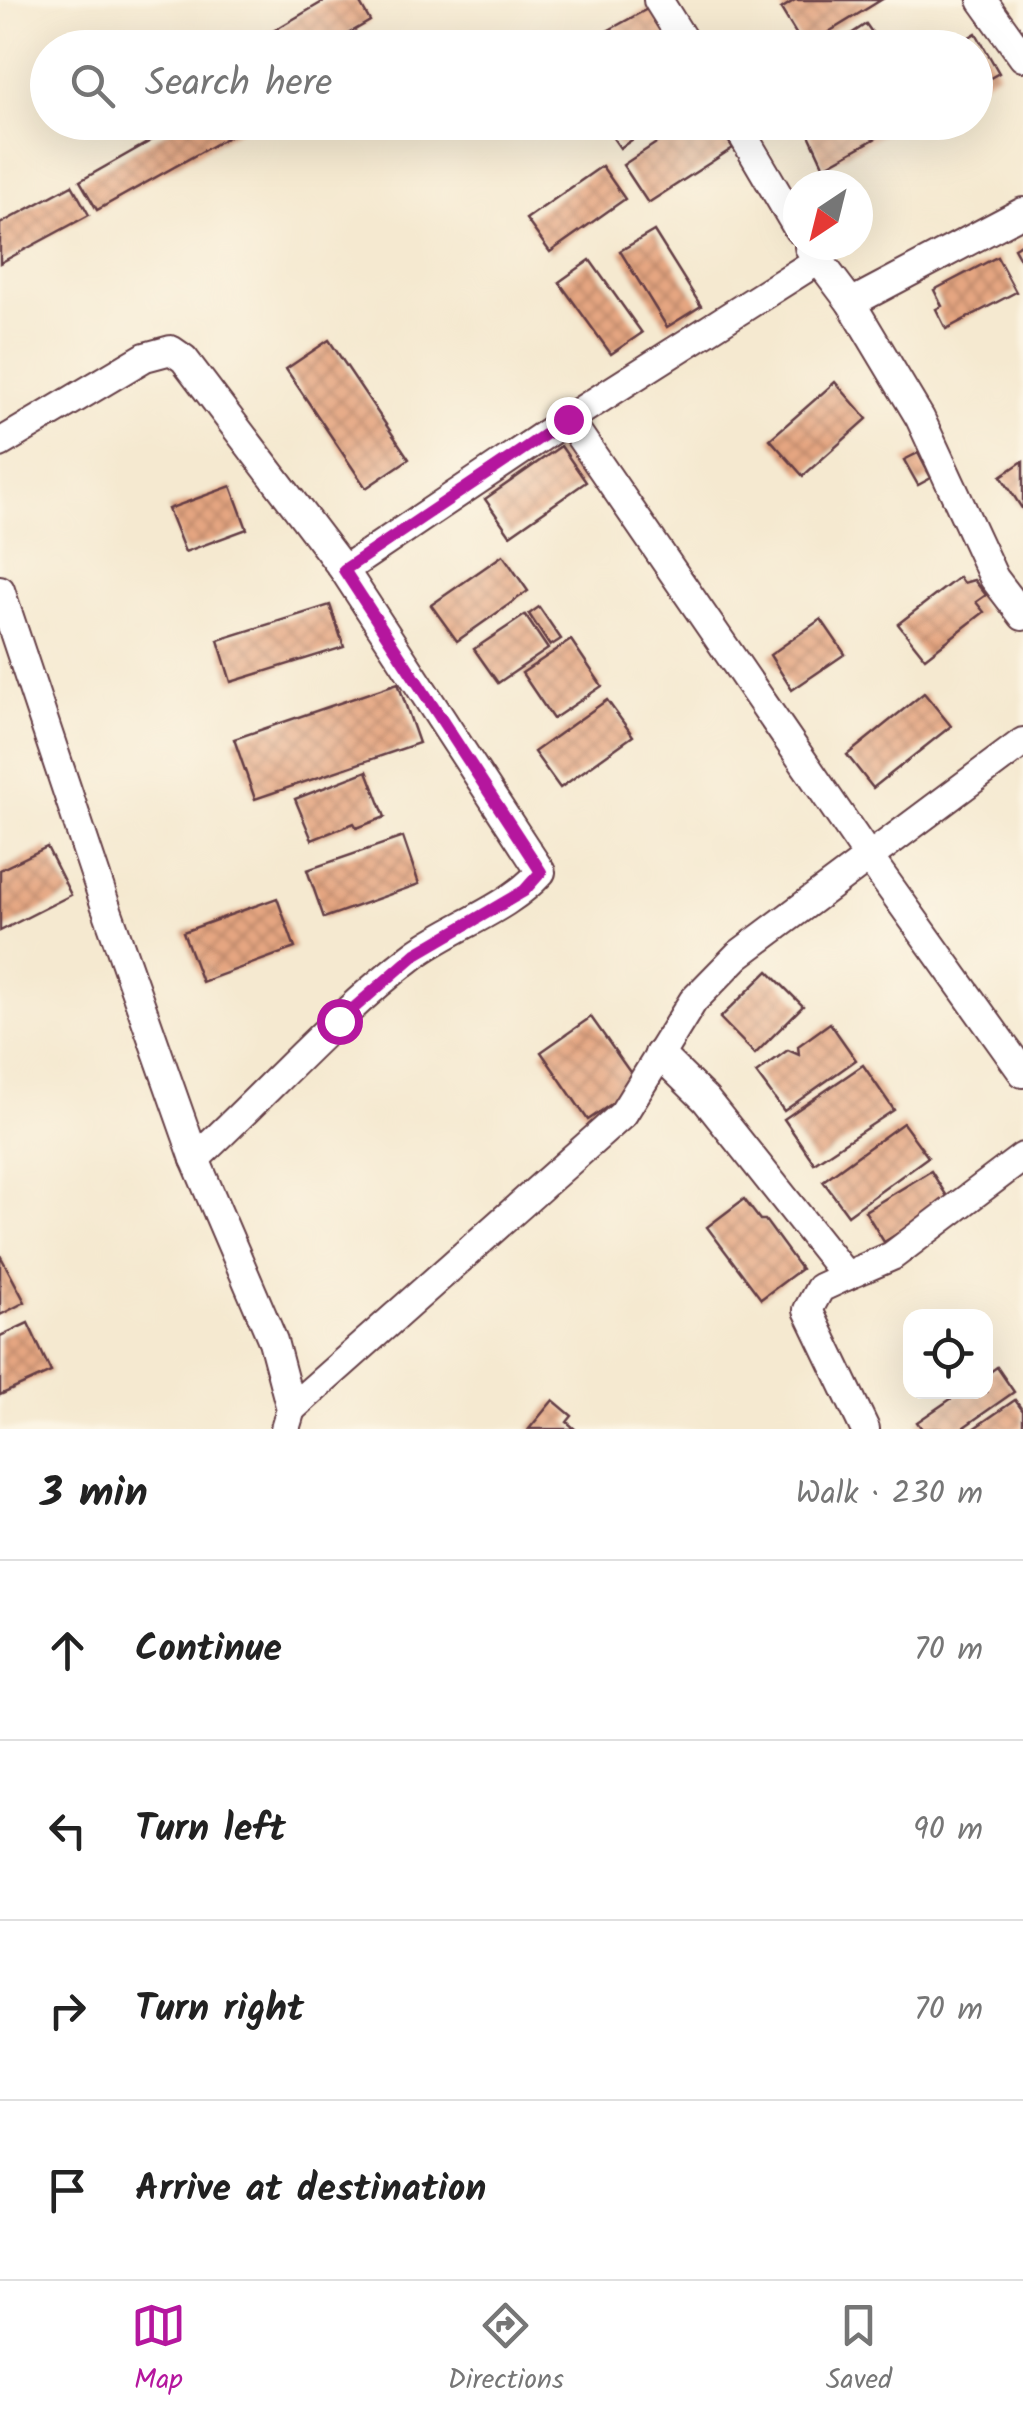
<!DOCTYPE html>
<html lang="en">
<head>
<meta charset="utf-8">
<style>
	:root { --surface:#fff; --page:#f6f6f6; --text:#222; --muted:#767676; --line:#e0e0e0; --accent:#b5179e }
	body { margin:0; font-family:Kalam,sans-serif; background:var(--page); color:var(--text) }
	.controls { position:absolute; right:30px; bottom:30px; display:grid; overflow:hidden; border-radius:20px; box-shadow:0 10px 40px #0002 }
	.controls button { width:90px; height:90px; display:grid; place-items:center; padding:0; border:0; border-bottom:2px solid var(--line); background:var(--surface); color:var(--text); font:50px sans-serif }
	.compass { position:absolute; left:783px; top:170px; width:90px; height:90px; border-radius:50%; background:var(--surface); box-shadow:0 10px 40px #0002; rotate:215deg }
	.stop { position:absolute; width:30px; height:30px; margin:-22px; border:8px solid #b5179e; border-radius:50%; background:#fff }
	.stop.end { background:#b5179e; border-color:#fff; box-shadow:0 2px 10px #0008 }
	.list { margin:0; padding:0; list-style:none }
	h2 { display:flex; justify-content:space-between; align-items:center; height:130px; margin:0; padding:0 40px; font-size:42px }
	h2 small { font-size:32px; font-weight:400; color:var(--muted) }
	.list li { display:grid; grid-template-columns:65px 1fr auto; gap:30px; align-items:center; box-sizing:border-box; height:180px; padding:0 40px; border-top:2px solid var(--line) }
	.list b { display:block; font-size:38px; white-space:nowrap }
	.list em { font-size:32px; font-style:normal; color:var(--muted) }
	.icon { flex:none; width:55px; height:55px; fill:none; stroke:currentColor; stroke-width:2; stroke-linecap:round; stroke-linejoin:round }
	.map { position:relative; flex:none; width:1023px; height:1429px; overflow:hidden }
	.search { position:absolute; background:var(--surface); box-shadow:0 10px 40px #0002; left:30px; right:30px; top:30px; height:110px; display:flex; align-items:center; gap:25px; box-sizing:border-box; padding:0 35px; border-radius:55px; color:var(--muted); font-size:38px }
	.sheet { height:850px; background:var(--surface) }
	nav { display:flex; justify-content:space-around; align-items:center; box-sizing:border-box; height:140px; border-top:2px solid var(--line); background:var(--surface); font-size:28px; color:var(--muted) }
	nav a { display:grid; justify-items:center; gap:5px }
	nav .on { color:var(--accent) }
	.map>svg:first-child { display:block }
	.building { fill:url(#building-cross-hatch) }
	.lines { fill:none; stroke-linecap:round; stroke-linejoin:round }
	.minor-casing { stroke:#643d44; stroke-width:32 }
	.minor { stroke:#fff; stroke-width:28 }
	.route { stroke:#b5179e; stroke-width:12 }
</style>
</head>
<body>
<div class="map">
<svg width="1023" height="1429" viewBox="0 0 1023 1429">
	<defs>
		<pattern id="building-cross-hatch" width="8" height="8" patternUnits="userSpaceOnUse" patternTransform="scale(2.5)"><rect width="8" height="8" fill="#e5a681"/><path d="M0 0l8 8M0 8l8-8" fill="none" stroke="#bc876a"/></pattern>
	</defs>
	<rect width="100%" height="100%" fill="#fcf5e5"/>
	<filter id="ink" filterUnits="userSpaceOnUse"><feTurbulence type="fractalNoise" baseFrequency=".01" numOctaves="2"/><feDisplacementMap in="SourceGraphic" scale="20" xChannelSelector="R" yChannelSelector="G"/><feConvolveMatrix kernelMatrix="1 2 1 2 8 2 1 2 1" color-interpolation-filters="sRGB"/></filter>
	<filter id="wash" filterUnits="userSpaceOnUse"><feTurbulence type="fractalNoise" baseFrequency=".0048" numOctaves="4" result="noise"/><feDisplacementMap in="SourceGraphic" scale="40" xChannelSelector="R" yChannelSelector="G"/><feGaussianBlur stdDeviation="2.25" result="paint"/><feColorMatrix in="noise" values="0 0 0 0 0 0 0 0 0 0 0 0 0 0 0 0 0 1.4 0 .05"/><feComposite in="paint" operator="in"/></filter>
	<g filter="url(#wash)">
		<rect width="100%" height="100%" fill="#f5e9d0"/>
		<g id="blocks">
			<!-- building -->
			<g class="building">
				<path d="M326,0H358L370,21L324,48H244Z"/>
				<path d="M795,0H881L804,47L781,9Z"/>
				<path d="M651,7L673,48H576Z"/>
				<path d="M866,24L883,48H830Z"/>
				<path d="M976,33L999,73L976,86V48H951Z"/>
				<path d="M184,122H241L244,128L97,210L80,181Z"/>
				<path d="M602,122H658L620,148Z"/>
				<path d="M688,122H716L733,148L648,203L623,165Z"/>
				<path d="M815,122H905L824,167L806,128Z"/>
				<path d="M602,166L625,199L550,252L526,219Z"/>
				<path d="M72,185L89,215L0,263V224Z"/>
				<path d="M654,231L701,306L667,327L620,251Z"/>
				<path d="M1023,243V264L1014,248Z"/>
				<path d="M997,257L1016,292L946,329L936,309L942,306L934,290Z"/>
				<path d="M590,260L642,333L611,354L559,282Z"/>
				<path d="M329,340L409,459L366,488L286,369Z"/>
				<path d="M835,382L867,419L803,476L770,439Z"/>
				<path d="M561,446L586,482L510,535L485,499Z"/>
				<path d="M918,453L931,478L918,485L904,460Z"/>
				<path d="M1023,461V510L1001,476Z"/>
				<path d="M231,486L247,529L185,552L168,509Z"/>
				<path d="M503,555L528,591L457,641L431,605Z"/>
				<path d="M959,577L963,583L974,580L986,595L976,602L984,612L925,658L898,624Z"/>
				<path d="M330,605L344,647L231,682L218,640Z"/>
				<path d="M539,607L561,639L550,646L529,614Z"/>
				<path d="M525,615L548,649L498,683L474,649Z"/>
				<path d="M821,619L845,654L792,690L770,655Z"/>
				<path d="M571,640L602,686L553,719L522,673Z"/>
				<path d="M398,683L419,743L255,799L234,739Z"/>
				<path d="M924,693L951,726L873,788L847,755Z"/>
				<path d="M607,700L633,736L560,788L534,752Z"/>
				<path d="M367,771L385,817L357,828L354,823L312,840L295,799Z"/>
				<path d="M403,837L419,884L324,918L307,870Z"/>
				<path d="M47,847L71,895L0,931V870Z"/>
				<path d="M277,898L295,948L202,982L183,932Z"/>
				<path d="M768,971L803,1006L755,1054L720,1018Z"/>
				<path d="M591,1017L639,1085L588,1120L541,1052Z"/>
				<path d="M830,1023L856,1060L784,1111L756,1073L788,1050L799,1055L798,1046Z"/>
				<path d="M863,1065L894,1110L814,1163L784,1119Z"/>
				<path d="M903,1123L928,1157L848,1215L823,1181Z"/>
				<path d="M931,1171L950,1201L884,1242L865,1211Z"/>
				<path d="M744,1199L760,1220H765L801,1269L761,1299L707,1227Z"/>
				<path d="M0,1255L25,1302L0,1315Z"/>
				<path d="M28,1323L51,1372L0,1395V1336Z"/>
				<path d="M997,1367L1014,1392L961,1429H922L917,1422L961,1392H986V1375Z"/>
				<path d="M553,1400L572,1416L567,1422L575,1429H529Z"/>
				<path d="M1015,1400L1023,1411V1429H973Z"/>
			</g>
		</g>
	</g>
	<g filter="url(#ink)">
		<use href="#blocks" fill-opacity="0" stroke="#643d44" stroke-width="2.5"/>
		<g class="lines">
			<defs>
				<g id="minor">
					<path d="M658,0L688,48"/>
					<path d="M982,0L1023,57"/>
					<path d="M735,122L798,229"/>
					<path d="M809,247L851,303L920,418L994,578L1023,616"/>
					<path d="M851,303L1023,212"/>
					<path d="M568,419L870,859L1023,1073"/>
					<path d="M0,443L145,357L171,350L184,359L344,570L541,872C507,910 455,925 414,955C335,1015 268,1092 195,1159"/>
					<path d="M344,570L568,419L817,261"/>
					<path d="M0,590L105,904L195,1159L273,1341L291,1409L285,1429"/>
					<path d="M659,1054L706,1100L846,1276L820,1288L808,1310L865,1429"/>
					<path d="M846,1276L892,1256L1023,1157"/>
					<path d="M291,1409L623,1114L693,1001L738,955L1023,742"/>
				</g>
			</defs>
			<!-- minor casing -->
			<use href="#minor" class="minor-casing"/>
			<!-- minor -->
			<use href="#minor" class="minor"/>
		</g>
	</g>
	<g class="lines" filter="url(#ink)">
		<!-- route -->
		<path class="route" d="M339,1021L416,954L524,891L541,872L344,570L568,419"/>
	</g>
</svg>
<div class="controls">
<button><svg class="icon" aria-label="locate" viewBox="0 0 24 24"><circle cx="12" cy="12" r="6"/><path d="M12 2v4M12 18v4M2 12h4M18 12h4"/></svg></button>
</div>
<svg class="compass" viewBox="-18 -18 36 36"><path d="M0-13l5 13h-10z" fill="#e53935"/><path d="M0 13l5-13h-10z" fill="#767676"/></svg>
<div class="stop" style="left:339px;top:1021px"></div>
<div class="stop end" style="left:568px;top:419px"></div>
<div class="search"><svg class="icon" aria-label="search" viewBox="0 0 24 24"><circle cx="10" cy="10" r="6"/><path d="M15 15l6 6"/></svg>Search here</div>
</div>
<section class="sheet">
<h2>3 min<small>Walk · 230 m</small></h2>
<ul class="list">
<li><svg class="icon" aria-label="ahead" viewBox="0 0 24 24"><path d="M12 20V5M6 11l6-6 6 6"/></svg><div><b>Continue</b></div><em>70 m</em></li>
<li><svg class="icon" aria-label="left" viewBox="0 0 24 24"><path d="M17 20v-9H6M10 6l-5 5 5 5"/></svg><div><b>Turn left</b></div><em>90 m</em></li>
<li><svg class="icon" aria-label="right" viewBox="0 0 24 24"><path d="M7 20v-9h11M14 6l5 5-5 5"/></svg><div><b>Turn right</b></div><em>70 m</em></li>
<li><svg class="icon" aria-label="arrive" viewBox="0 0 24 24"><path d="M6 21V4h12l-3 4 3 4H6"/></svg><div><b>Arrive at destination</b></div></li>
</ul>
</section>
<nav>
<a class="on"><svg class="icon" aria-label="map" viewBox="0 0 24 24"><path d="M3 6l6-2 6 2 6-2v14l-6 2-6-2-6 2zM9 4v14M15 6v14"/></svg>Map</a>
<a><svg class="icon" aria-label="directions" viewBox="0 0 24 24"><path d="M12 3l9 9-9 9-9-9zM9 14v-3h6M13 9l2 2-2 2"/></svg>Directions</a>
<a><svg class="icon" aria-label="saved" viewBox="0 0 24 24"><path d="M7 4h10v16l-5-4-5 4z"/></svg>Saved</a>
</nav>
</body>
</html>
